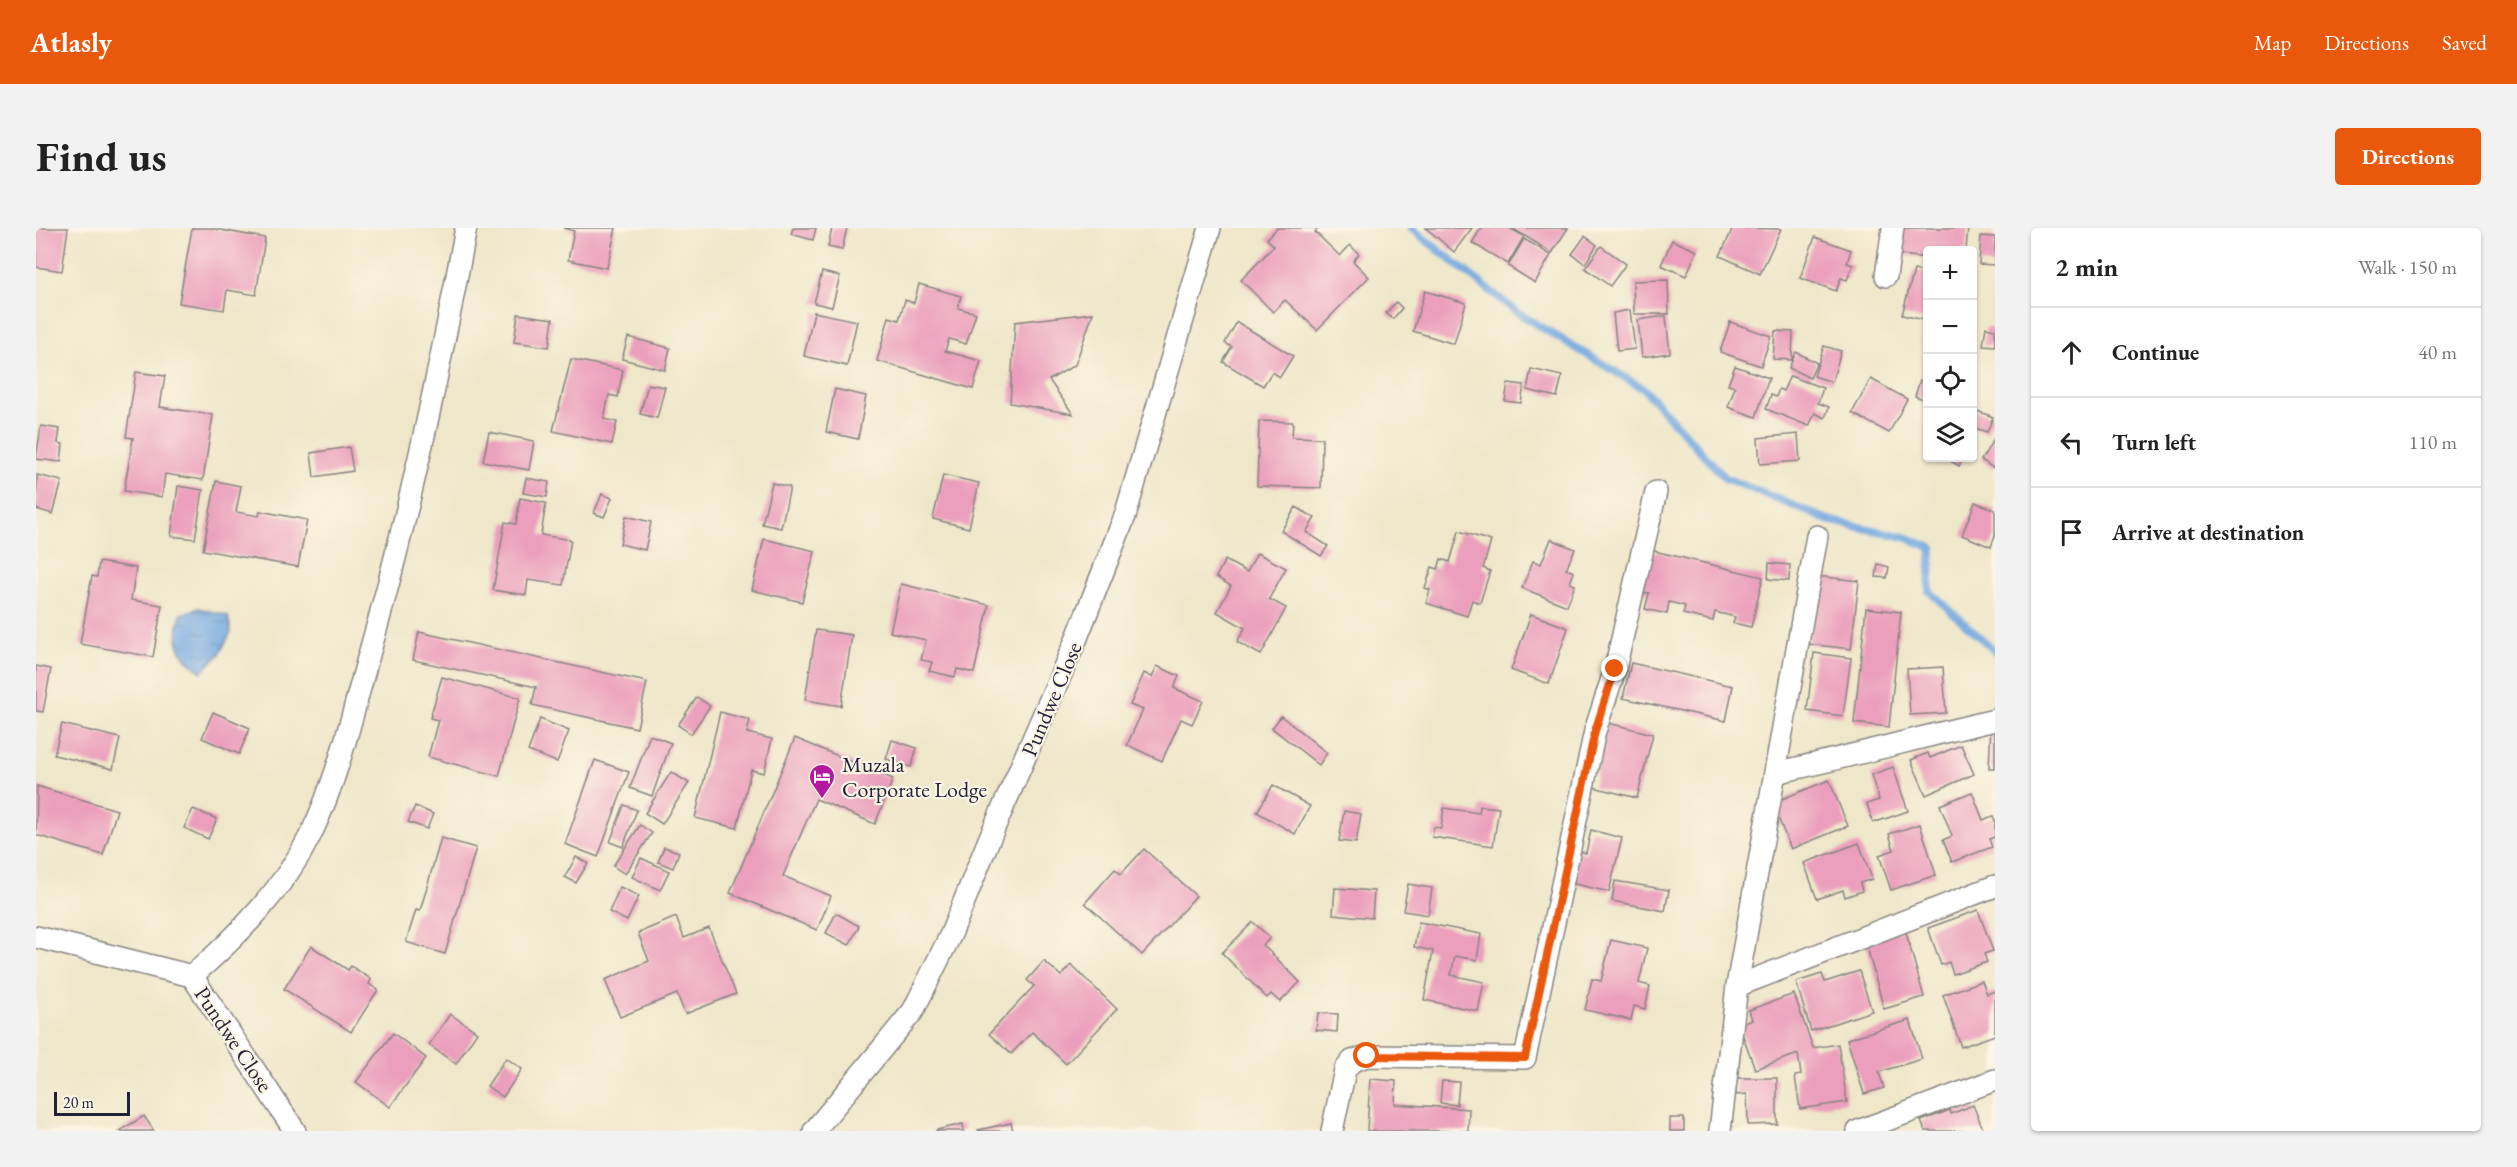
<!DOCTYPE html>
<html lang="en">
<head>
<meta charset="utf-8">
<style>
	:root { --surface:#fff; --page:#f2f2f2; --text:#222; --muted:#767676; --line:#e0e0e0; --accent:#ea580c }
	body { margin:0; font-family:"EB Garamond",serif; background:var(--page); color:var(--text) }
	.controls { position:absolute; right:18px; top:18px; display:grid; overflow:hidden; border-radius:6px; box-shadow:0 2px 4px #0004 }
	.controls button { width:54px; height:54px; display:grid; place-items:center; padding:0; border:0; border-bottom:2px solid var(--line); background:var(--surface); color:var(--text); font:30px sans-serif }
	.scale { position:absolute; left:18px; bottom:15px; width:76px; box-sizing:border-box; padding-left:6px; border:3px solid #22223b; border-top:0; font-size:16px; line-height:21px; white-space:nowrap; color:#22223b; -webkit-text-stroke:4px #fcf5e5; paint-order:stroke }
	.stop { position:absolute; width:18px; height:18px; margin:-14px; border:4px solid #ea580c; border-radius:50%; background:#fff }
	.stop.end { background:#ea580c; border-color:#fff; box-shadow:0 2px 6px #0008 }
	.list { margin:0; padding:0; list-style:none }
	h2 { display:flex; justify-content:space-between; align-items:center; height:78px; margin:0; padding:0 24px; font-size:26px }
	h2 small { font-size:20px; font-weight:400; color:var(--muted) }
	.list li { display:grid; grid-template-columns:39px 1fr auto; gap:18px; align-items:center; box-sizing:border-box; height:90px; padding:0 24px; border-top:2px solid var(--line) }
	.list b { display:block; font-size:22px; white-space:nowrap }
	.list em { font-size:20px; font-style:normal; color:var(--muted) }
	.icon { flex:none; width:33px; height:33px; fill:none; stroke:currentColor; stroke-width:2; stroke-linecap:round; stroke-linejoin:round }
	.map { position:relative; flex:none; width:1959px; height:903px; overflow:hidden; border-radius:6px }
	header { display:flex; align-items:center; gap:36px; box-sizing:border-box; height:84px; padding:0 30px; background:var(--accent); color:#fff }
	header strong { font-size:28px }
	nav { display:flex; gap:33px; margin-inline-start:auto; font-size:21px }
	.intro { display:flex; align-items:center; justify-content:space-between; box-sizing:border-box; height:144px; padding:0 36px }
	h1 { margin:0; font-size:42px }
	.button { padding:15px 27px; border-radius:6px; background:var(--accent); color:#fff; font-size:21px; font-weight:700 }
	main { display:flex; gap:36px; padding:0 36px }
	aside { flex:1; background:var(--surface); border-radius:6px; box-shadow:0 2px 4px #0004 }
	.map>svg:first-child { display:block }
	.water { fill:url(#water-ripples); stroke:#4a648e; stroke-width:1.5 }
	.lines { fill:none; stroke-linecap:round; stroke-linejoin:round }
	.stream { stroke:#72a7e0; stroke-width:8 }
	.building { fill:#eb9fbc }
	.minor-casing { stroke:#888482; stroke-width:24 }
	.minor { stroke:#fff; stroke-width:21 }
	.route { stroke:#ea580c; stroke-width:8 }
	.labels { text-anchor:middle; stroke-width:4.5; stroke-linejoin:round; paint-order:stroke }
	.street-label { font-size:22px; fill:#22223b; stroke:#fcf5e5 }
	.poi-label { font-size:22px; fill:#22223b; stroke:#fcf5e5; text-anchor:start }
</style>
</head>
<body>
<header>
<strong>Atlasly</strong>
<nav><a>Map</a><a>Directions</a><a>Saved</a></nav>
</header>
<div class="intro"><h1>Find us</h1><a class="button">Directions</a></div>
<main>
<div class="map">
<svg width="1959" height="903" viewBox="0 0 1959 903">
	<defs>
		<pattern id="water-ripples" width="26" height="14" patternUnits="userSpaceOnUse" patternTransform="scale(1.5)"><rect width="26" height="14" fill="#72a7e0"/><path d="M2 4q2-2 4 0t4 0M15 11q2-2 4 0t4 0" fill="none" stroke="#5d88b7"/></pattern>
	</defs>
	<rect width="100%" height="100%" fill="#fcf5e5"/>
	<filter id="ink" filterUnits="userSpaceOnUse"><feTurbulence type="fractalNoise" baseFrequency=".0167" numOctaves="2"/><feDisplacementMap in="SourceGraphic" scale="12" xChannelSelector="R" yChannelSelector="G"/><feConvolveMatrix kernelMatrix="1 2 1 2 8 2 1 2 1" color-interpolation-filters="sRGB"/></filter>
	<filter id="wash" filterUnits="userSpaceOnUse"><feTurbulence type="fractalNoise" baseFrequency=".008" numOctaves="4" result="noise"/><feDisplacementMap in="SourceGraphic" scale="24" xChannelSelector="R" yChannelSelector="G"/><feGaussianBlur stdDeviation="1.35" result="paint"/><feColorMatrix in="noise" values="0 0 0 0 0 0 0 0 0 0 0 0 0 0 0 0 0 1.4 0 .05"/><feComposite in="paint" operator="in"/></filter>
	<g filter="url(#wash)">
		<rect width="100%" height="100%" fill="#eee7c9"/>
		<!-- water -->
		<path class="water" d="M163,380L192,388L195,404L183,427L165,444C142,426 136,415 145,386Z"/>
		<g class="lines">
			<!-- stream -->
			<path class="stream" d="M1375,0L1482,85L1608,161L1689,250L1792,292L1869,309L1896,320L1893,363L1959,423"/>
		</g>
		<g id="blocks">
			<!-- building -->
			<g class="building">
				<path d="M0,0H32L26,43L0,39Z"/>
				<path d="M156,0H174L229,10L220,67L191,62L188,82L143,75Z"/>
				<path d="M527,0H580L571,40L532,32L538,3Z"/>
				<path d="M757,0H780L777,12L755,6Z"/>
				<path d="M796,0H811L806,22L792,19Z"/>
				<path d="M1241,0H1283L1279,4L1304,28L1314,17L1323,26L1317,33L1333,49L1281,102L1249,72L1237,84L1205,52L1238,18L1231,11Z"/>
				<path d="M1390,0H1436L1418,24Z"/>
				<path d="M1445,0H1473L1488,8L1472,36L1436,15Z"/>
				<path d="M1476,0H1532L1516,25Z"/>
				<path d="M1697,0L1745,1L1724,46L1684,28Z"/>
				<path d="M1866,0H1932L1930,22H1892V30L1864,27Z"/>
				<path d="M1549,8L1561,17L1549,36L1536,26Z"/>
				<path d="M1945,8L1959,9V37L1943,36Z"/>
				<path d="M1779,9L1815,22L1811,35L1817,37L1811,52L1805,50L1800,63L1764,50Z"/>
				<path d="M1488,11L1515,27L1499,55L1472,38Z"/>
				<path d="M1636,12L1661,23L1650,48L1625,37Z"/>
				<path d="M1565,18L1590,36L1574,58L1549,40Z"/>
				<path d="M1878,42L1892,45V93L1866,87Z"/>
				<path d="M786,44L804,48L796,79L778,75Z"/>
				<path d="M1632,52L1633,86H1598L1597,53Z"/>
				<path d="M883,56L925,68L922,80L940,85L930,116L913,111L909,123L945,133L937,161L841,133L853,89L863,92L869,72L878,75Z"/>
				<path d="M1389,63L1430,75L1418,116L1377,103Z"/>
				<path d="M1360,74L1366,80L1357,91L1350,85Z"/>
				<path d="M1594,82L1599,121L1581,123L1577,85Z"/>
				<path d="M778,84L821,93L811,138L768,128Z"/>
				<path d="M1057,85L1039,137L1013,152L1037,186L974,175L979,94Z"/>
				<path d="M482,86L517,91L513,119L478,114Z"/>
				<path d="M1630,88L1634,125L1606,129L1602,92Z"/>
				<path d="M1201,94L1257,128L1244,149L1236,144L1227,158L1187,134L1196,119L1189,115Z"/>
				<path d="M1694,94L1735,108L1725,138L1684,124Z"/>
				<path d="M1950,99L1959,101V118L1947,117Z"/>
				<path d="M1739,103L1757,104L1756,132L1737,131Z"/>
				<path d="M592,109L634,120L629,142L586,131Z"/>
				<path d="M1788,118L1805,123L1796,154L1778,148Z"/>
				<path d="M1760,124L1781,135L1774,150L1753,140Z"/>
				<path d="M535,131L587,142L582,169L573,167L568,191L581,194L576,216L517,203Z"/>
				<path d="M1699,138L1733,150L1720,189L1692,179L1699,159L1692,157Z"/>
				<path d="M1495,141L1526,148L1521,169L1491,162Z"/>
				<path d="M100,144L129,148L124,179L177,187L167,252L129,246L126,269L88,263L97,210L90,209Z"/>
				<path d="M1754,148L1787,160L1782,175L1793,179L1789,190L1779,185L1773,198L1730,181L1735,167L1740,169L1743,161L1747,163Z"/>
				<path d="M1835,151L1871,171L1853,205L1816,185Z"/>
				<path d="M1884,152L1892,154V173L1879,168Z"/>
				<path d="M1472,155L1488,157L1485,175L1469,173Z"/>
				<path d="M612,156L629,159L621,190L604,186Z"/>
				<path d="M799,161L830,168L822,211L790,204Z"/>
				<path d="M1936,181L1957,189L1951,204L1936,199Z"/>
				<path d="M1223,193L1257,194L1256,209L1286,210L1285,260L1221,258Z"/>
				<path d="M5,198L24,201L22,215L27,216L25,234L0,231Z"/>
				<path d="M453,204L498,213L493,242L447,233Z"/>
				<path d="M1762,206L1764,233L1724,236L1722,210Z"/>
				<path d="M1959,209V241L1945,232Z"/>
				<path d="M313,219L317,243L278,249L275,225Z"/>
				<path d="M1909,230H1927L1923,238Z"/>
				<path d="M1,247L26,253L17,286L0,281Z"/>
				<path d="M907,247L943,255L933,300L897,291Z"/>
				<path d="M490,250L513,254L511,269L487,265Z"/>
				<path d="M180,253L205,258L200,284L223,288L224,283L271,292L262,339L167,322Z"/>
				<path d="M736,255L754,259L745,300L726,296Z"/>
				<path d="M142,258L167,262L159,311L135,308Z"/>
				<path d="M566,266L576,270L568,289L558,285Z"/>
				<path d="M484,270L510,275L505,307L535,312L527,357L492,352L490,367L457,362L469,294L480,296Z"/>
				<path d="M1939,274L1959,282V308L1955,319L1926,307Z"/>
				<path d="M1260,279L1279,290L1270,304L1292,318L1285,328L1245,303Z"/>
				<path d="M590,288L615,294L609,322L584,316Z"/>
				<path d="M1423,303L1455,313L1447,340L1454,343L1444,375L1436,372L1431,388L1390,375L1394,362L1389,360L1396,339L1402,341L1405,331L1414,334Z"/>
				<path d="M728,311L779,323L766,374L716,362Z"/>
				<path d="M1515,311L1539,321L1530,341L1538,344L1534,355L1539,357L1531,378L1486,360L1497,333L1505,336Z"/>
				<path d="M1614,322L1727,349L1715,399L1697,395L1699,389L1679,384L1677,393L1647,386L1649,378L1633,374L1631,386L1609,381L1613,365L1604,364Z"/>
				<path d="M1221,325L1250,340L1233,371L1250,380L1225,427L1201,414L1209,400L1181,384L1195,358L1180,349L1189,332L1211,344Z"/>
				<path d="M63,334L100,340L95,372L126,377L117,429L44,416L56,348L61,349Z"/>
				<path d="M1733,335L1754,337L1753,353L1732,351Z"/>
				<path d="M1842,336L1853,339L1851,350L1840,349Z"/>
				<path d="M1780,348L1823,353L1815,421L1772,416Z"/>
				<path d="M865,356L953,377L938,445L921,441L919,449L893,443L896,434L885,432L890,412L854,404Z"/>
				<path d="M1830,380L1865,384L1853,499L1818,495Z"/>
				<path d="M1495,386L1532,400L1513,456L1475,442Z"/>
				<path d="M780,402L816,407L805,478L769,472Z"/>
				<path d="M383,404L611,454L601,500L496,477L500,459L377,432Z"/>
				<path d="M1778,425L1815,430L1807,488L1771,483Z"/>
				<path d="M1595,435L1697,458L1690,493L1587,470Z"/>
				<path d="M0,438L15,441L7,484L0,483Z"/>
				<path d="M1121,438L1143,448L1138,460L1167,473L1156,496L1145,491L1126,533L1091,517L1107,482L1094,477L1108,445L1116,449Z"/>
				<path d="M1907,439L1910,485L1874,487L1871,441Z"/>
				<path d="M406,449L484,470L463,548L392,529L402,492L394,490Z"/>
				<path d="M661,469L674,478L655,506L642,497Z"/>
				<path d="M177,484L214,500L203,526L166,510Z"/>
				<path d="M684,484L714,492L711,505L736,511L728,545L715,542L701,600L659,590Z"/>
				<path d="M1245,488L1291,525L1283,537L1236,500Z"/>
				<path d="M504,491L533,503L521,534L492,523Z"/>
				<path d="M1955,494H1959V540H1953Z"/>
				<path d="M1572,495L1617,506L1601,570L1557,559Z"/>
				<path d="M26,496L84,510L77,541L18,527Z"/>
				<path d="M614,507L635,515L616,568L594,560Z"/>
				<path d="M759,510L857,551L839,596L780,571L747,648L795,668L781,702L694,665Z"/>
				<path d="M856,512L881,520L875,539L850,531Z"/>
				<path d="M1925,517L1938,546L1890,567L1875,532L1892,525L1894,530Z"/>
				<path d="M559,532L593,544L562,629L529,616Z"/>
				<path d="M1857,539L1872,583L1837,595L1831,576L1843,572L1835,547Z"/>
				<path d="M635,544L653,555L626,596L609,585Z"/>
				<path d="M1793,552L1812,598L1755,621L1736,575Z"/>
				<path d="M1237,557L1274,578L1259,606L1221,584Z"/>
				<path d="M1,558L81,582L67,627L0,607Z"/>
				<path d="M1936,564L1947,592L1957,588L1959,593V609L1953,611L1956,619L1916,634L1907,612L1916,608L1904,577Z"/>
				<path d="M588,577L601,582L587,619L574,614Z"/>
				<path d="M379,578L397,586L391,601L372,594Z"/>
				<path d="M1444,578L1463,580L1457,618L1396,609L1398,599L1405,600L1408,580L1443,585Z"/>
				<path d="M157,581L181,591L172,611L148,600Z"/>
				<path d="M1308,583L1325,586L1320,615L1303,613Z"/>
				<path d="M1884,596L1900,647L1855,662L1843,627L1858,622L1853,606Z"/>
				<path d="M604,597L616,605L589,646L577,638Z"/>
				<path d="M1555,602L1586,610L1573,664L1531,654L1539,622L1550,625Z"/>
				<path d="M405,610L440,620L409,726L370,714L380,682L384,683Z"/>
				<path d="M1823,615L1836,651L1824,655L1826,663L1809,669L1807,662L1781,671L1768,635Z"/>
				<path d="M628,619L643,624L637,640L622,634Z"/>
				<path d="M1108,621L1160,668L1106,727L1049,675L1079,641L1085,646Z"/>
				<path d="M540,629L552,635L540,655L529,649Z"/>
				<path d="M605,630L633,643L624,662L596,649Z"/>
				<path d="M1579,653L1633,662L1629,683L1576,673Z"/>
				<path d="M1372,656L1396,660L1392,687L1367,683Z"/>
				<path d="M584,659L603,668L591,693L573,684Z"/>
				<path d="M1299,660L1338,663L1336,690L1297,686Z"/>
				<path d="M1942,682L1957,723L1948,726L1951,734L1917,746L1913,734L1905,737L1892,700Z"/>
				<path d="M800,685L823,698L813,717L790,705Z"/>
				<path d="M640,689L648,710L673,700L700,766L649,786L641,766L584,789L569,752L613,733L602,705Z"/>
				<path d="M1217,694L1234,710L1227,717L1264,754L1244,774L1235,766L1231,770L1186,725Z"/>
				<path d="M1383,694L1445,706L1441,732L1419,728L1415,747L1448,754L1442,783L1388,772L1397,723L1378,719Z"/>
				<path d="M1869,701L1888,769L1848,781L1829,712Z"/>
				<path d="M1575,712L1611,720L1603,755L1614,758L1609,781L1598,778L1595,792L1549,782L1556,751L1565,753Z"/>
				<path d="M275,718L312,742L315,738L335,751L333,756L342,762L315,804L248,761Z"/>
				<path d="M1008,733L1025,748L1035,737L1081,781L1030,836L996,804L975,826L953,806L998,758L991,752Z"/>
				<path d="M1823,743L1836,783L1775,803L1760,754L1786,746L1789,754Z"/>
				<path d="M1946,753L1951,766L1959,763V807L1925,819L1907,767Z"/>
				<path d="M1758,766L1777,820L1802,816L1811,874L1764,881L1759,848L1765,847L1762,826L1719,841L1703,797L1716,792L1713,782Z"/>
				<path d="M1282,785L1302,786L1301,804L1280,802Z"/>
				<path d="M414,786L441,804L420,836L393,817Z"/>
				<path d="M1874,792L1886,831L1843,844L1848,860L1828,866L1811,811Z"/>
				<path d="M357,805L390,830L354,879L320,854Z"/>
				<path d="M470,830L486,841L467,869L451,858Z"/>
				<path d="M1700,850H1741V896L1712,897L1711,866L1700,867Z"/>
				<path d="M1334,851L1360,853L1359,876L1433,881L1432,903H1331Z"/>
				<path d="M1406,853L1423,854L1421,877L1404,875Z"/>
				<path d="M1937,877L1948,903H1889L1885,893L1914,882L1915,886Z"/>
				<path d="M108,888L118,903H83Z"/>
				<rect x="1634" y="890" width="14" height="13"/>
				<path d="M975,895L977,903H943L942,902Z"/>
				<path d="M927,896L928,903H900V902Z"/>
			</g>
		</g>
	</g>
	<g filter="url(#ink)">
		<use href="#blocks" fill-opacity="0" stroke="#888482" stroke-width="1.5"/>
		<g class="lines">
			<defs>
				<g id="minor">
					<path d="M1850,48L1857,0"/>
					<path d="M1739,545C1813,529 1885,509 1959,492"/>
					<path d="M0,709L156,748"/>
					<path d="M156,748C202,708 247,662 275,606C301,552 315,492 331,434C372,291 403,146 430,0"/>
					<path d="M156,748L259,903"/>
					<path d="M1701,758L1959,658"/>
					<path d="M778,903L877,783L915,706L952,614L1040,412L1089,288L1174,0"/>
					<path d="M1296,903L1309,842L1316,833L1331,828L1489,830L1559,503L1579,441L1620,264"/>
					<path d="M1684,903L1701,758L1781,308"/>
					<path d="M1822,903L1959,852"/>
				</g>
			</defs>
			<!-- minor casing -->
			<use href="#minor" class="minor-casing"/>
			<!-- minor -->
			<use href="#minor" class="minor"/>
		</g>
	</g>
	<g class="lines" filter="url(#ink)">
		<!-- route -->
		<path class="route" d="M1331,828L1489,830L1559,503L1579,441"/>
	</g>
	<!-- icons -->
	<defs>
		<symbol id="hotel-pin" viewBox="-11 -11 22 30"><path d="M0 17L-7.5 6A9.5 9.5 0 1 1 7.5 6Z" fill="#b5179e" stroke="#fcf5e5"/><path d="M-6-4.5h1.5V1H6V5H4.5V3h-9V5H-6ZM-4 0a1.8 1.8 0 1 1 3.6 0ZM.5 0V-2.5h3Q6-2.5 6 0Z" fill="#fff"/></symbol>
	</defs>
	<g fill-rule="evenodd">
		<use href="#hotel-pin" x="771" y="534" width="30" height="40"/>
	</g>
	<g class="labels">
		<!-- street labels -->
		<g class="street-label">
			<text transform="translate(1015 471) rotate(-67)" y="8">Pundwe Close</text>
			<text transform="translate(198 811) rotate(56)" y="8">Pundwe Close</text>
		</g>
		<!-- poi labels -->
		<g class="poi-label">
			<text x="806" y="544">Muzala<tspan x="806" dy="25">Corporate Lodge</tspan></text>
		</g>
	</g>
</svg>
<div class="controls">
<button>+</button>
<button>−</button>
<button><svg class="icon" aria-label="locate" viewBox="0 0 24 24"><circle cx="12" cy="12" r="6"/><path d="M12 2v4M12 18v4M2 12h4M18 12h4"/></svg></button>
<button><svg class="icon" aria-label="layers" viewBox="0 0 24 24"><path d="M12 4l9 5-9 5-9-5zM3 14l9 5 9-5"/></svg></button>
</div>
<div class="scale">20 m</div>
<div class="stop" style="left:1331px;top:828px"></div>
<div class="stop end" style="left:1579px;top:441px"></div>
</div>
<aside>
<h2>2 min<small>Walk · 150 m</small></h2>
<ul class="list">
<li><svg class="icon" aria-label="ahead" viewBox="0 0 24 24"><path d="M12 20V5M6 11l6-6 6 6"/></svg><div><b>Continue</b></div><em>40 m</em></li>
<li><svg class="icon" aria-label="left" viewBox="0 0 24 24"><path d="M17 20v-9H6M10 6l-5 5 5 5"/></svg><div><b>Turn left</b></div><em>110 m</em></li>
<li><svg class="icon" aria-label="arrive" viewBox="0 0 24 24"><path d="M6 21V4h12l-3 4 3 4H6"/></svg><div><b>Arrive at destination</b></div></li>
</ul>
</aside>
</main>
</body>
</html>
